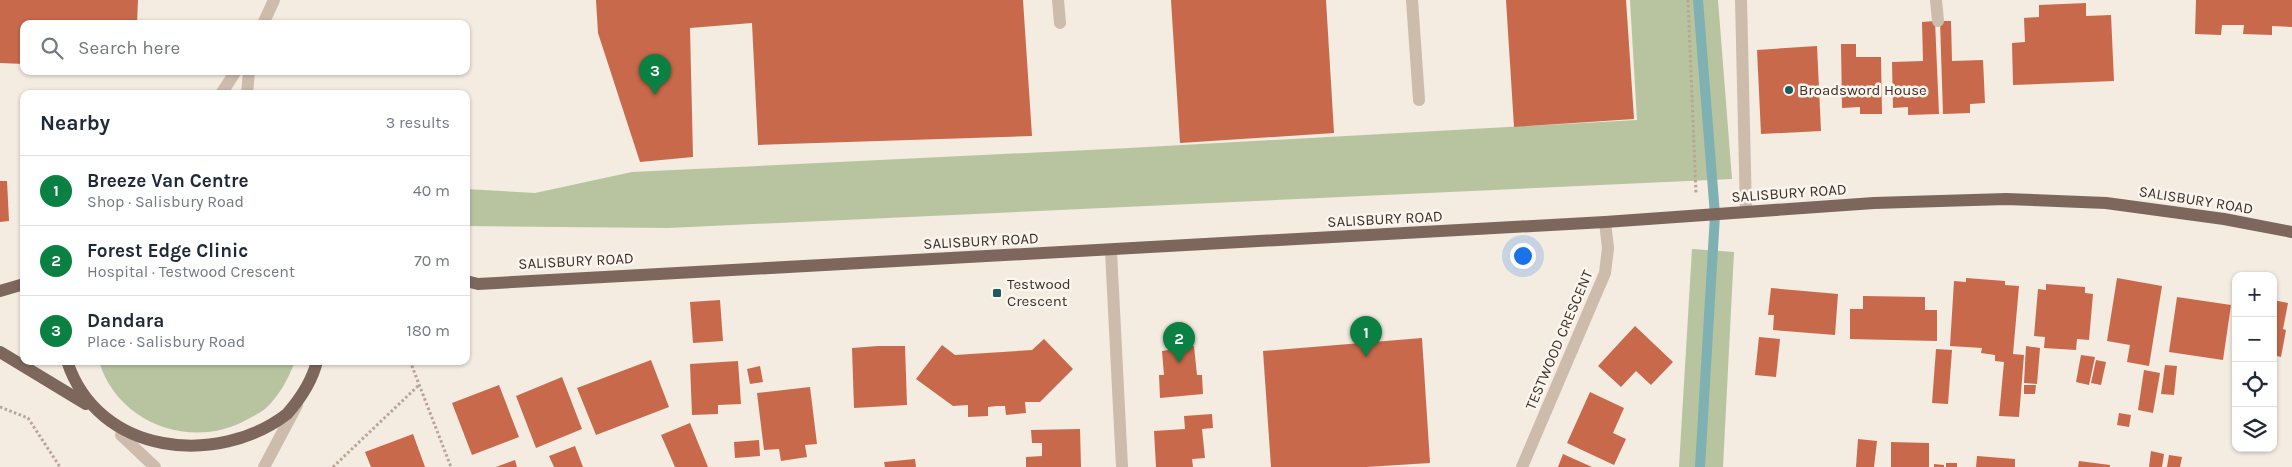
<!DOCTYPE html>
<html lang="en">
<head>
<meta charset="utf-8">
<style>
	:root { --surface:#fff; --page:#f6f6f7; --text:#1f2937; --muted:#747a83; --line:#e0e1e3; --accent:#0b8043 }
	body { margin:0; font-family:Karla,sans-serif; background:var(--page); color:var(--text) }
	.controls { position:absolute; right:15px; bottom:15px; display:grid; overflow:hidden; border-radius:10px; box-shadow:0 1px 4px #0004 }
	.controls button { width:45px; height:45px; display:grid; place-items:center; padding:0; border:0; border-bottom:1px solid var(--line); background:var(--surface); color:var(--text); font:25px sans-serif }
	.you { position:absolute; left:1522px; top:255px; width:18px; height:18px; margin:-12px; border:4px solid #fff; border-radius:50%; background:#1a73e8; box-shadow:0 0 0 8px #1a73e833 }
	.badge { display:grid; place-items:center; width:32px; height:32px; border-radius:50%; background:var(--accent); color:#fff; font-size:16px; font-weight:700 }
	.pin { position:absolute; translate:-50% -41px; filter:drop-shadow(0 1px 2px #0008) }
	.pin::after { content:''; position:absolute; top:26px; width:18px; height:15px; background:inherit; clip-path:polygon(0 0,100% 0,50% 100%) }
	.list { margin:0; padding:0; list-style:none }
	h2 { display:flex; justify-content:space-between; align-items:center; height:65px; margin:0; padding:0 20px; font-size:21px }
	h2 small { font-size:16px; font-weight:400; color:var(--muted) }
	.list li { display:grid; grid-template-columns:32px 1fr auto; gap:15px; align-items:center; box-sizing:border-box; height:70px; padding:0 20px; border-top:1px solid var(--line) }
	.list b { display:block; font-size:19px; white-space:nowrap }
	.list p { margin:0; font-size:16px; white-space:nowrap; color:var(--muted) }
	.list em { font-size:16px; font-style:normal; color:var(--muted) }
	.icon { flex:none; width:28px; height:28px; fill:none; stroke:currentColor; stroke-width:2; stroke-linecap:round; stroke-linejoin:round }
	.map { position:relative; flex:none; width:2292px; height:467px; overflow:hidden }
	.search { position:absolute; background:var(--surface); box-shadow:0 1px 4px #0004; left:20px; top:20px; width:450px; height:55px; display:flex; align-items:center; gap:12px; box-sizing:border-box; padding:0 18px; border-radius:10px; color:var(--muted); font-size:19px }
	.panel { position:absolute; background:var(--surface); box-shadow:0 1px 4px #0004; left:20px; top:90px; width:450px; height:275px; border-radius:10px }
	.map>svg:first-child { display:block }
	.green { fill:#b8c4a0 }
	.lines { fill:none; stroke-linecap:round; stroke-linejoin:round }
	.stream { stroke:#7fb0b2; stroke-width:10 }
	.building { fill:#c8694b }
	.path { stroke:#b9a596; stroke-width:3; stroke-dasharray:2.5 2.5; stroke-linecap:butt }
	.service { stroke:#cdbbac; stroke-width:12 }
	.minor { stroke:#cdbbac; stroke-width:12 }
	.tertiary { stroke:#cdbbac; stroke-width:12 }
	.primary { stroke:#7d675c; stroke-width:12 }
	.poi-dot { fill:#1f5a5e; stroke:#fbf5ee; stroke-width:2 }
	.labels { text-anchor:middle; stroke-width:5; stroke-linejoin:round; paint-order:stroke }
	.poi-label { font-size:15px; fill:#3b302b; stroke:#fbf5ee; text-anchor:start }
	.street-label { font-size:15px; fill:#3b302b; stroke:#fbf5ee }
</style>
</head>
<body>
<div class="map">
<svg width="2292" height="467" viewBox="0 0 2292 467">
	<rect width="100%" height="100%" fill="#f4ebe1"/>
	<!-- green -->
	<g class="green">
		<path d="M1630,0H1718L1732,179L668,228L466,226V189L535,193L632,172L1129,148L1637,120Z"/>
		<path d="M1692,249L1734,252L1723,467H1679Z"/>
		<path d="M99,361H295C288,380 279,396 265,409C260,413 253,416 248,419C193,451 117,424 99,361Z"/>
	</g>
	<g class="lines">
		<!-- stream -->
		<path class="stream" d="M1698,0L1715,215L1700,467"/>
	</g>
	<!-- building -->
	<g class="building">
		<path d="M0,0H138L137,24H24V64L0,63Z"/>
		<path d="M596,0H1023L1032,136L758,145L752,23L690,28L693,157L640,162L598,33Z"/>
		<path d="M1171,0H1326L1334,133L1180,143Z"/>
		<path d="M1506,0H1626L1634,119L1514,127Z"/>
		<path d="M2196,0H2292V27L2272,26V35L2243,34L2244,25H2222L2221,35L2195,34Z"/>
		<path d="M2086,3V16L2111,15L2114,81L2013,85L2012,43L2025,42L2024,18L2039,17V5Z"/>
		<path d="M1935,21L1939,114L1908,115V107L1893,108L1892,62L1923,61L1922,22Z"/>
		<path d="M1940,21H1951L1952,61L1983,60L1985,103L1970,104V113L1943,114Z"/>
		<path d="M1841,44H1856V57H1881L1882,114H1860V107L1842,108Z"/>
		<path d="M1817,46L1821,131L1761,134L1757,50Z"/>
		<path d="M0,181H7L9,221L0,222Z"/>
		<path d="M1966,278L2005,281V285L2019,286L2013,354L2024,355L2019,417L1999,416L2004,362L1995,361V355L1981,353L1982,348L1950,346L1954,281L1966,282Z"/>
		<path d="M2117,278L2162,286L2149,366L2127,362L2130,345L2107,341Z"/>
		<path d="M2046,284L2085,287V293L2093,294L2089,340L2077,339L2076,350L2044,348L2045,337L2034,336L2038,289L2046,290Z"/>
		<path d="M1771,288L1838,294L1835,335L1773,330L1774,315H1768Z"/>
		<path d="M1863,296L1925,297V310H1937V341L1850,339V309H1863Z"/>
		<path d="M2177,297L2231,305L2223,360L2169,352Z"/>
		<path d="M720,300L723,341L693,343L690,302Z"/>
		<path d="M2273,300L2288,303L2283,329L2286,330L2281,357L2273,355Z"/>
		<path d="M1635,326L1673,362L1651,385L1636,371L1621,387L1598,366Z"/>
		<path d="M1759,337L1780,339L1776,377L1755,375Z"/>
		<path d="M1422,338L1430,463L1366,467H1271L1263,351Z"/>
		<path d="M1044,339L1073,369L1040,402H1025L1026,413L1006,415L1005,406H997L988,407V416L968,417V405L953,406L916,379L942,345L955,355L1032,350Z"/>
		<path d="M878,346H905L907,405L854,408L852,348Z"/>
		<path d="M1194,346L1197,375H1202L1203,394L1160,398L1159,375H1164L1162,351Z"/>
		<path d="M2026,346L2040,348L2037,384L2024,383Z"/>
		<path d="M1936,349L1952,350L1948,404L1932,403Z"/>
		<path d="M2081,355L2095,357L2089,385L2076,382Z"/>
		<path d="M651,360L669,407L596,435L577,388Z"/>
		<path d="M2096,360L2106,362L2101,385L2091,383Z"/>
		<path d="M738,361L741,404L718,405V414L692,415L690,364Z"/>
		<path d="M2165,365L2177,366L2174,395L2161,394Z"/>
		<path d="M760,366L763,382L750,384L747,369Z"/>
		<path d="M2144,370L2160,373L2153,413L2138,410Z"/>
		<path d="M562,377L582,429L536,448L516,396Z"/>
		<path d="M499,385L519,437L472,455L452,403Z"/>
		<path d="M2024,385H2036L2035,394H2024Z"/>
		<path d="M810,387L817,444L805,445L807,457L781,461L779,449L764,450L757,393Z"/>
		<path d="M1590,392L1624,408L1613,433L1626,439L1614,465L1567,443Z"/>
		<path d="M2119,413L2131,415L2129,427L2117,425Z"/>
		<path d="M1212,414L1213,428L1202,429L1205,458L1192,459L1193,467H1156L1154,431L1185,429L1184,416Z"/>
		<path d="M690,423L708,467H675L661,435Z"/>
		<path d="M1080,429L1081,467H1026V457L1042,456V443H1032L1031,430Z"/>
		<path d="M413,434L425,467H371L365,452Z"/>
		<path d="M1858,439L1877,441L1874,467H1856Z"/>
		<path d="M759,440L760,456L735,458L734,442Z"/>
		<path d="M1891,442L1929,443V467H1891Z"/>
		<path d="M575,446L583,467H554L549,456Z"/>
		<path d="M2151,451L2164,454L2162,467H2149Z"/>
		<path d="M1563,454L1592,467H1558Z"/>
		<path d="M2169,455L2182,457L2180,467H2167Z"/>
		<path d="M1977,456L2015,459V467H1976Z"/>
		<path d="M915,459L916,467H885L884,462Z"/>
		<path d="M515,460L517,467H496Z"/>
		<path d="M2079,461L2110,465V467H2078Z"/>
		<rect x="1946" y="463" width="11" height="4"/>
		<path d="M1934,464L1944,465V467H1934Z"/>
	</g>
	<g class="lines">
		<!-- path -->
		<g class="path">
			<path d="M1688,0L1696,193"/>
			<path d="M410,361L451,467"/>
			<path d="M0,407L28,418L60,467"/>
			<path d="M333,467L419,385"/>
		</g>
		<!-- service -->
		<g class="service">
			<path d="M1058,0L1060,23"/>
			<path d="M1412,0L1419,100"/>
			<path d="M1741,0L1746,212"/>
			<path d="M1936,0L1938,21"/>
			<path d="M263,24L274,0"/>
			<path d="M221,94L236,71"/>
			<path d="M247,94L249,71"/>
		</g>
		<!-- minor -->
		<g class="minor">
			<path d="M1111,251L1122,467"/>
			<path d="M1522,467L1605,273L1608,248L1605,222"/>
		</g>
		<!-- tertiary -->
		<g class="tertiary">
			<path d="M121,435L155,467"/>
			<path d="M264,467L297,405"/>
		</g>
		<!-- primary -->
		<g class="primary">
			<path d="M466,281L478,284L1605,222L1874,203L2006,199L2106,203L2224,219L2292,232"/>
			<path d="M0,291L24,284"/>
			<path d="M0,352L86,404"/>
			<path d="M67,361C98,456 218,467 287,414C301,398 312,382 317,361"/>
		</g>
	</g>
	<!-- markers -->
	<g class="poi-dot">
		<circle cx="1789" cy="90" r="5"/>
		<rect x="992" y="288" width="10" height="10" rx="2.5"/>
	</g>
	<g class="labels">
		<!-- poi labels -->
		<g class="poi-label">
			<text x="1799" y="95">Broadsword House</text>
			<text x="1007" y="289">Testwood<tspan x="1007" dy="17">Crescent</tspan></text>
		</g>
		<!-- street labels -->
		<g class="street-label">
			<text transform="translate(1789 193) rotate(-4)" y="5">SALISBURY ROAD</text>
			<text transform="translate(2196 200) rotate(9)" y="5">SALISBURY ROAD</text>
			<text transform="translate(1385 219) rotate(-3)" y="5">SALISBURY ROAD</text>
			<text transform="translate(981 241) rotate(-3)" y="5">SALISBURY ROAD</text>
			<text transform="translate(576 261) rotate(-3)" y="5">SALISBURY ROAD</text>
			<text transform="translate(1559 340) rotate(-67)" y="5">TESTWOOD CRESCENT</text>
		</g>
	</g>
</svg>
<div class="controls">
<button>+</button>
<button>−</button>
<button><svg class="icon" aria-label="locate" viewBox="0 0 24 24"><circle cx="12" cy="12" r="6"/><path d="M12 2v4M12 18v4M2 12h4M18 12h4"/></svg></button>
<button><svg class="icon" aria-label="layers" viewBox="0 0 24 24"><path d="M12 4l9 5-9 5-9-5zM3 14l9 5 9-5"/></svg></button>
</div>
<div class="you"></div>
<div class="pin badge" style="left:1366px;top:357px">1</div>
<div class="pin badge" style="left:1179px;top:363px">2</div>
<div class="pin badge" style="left:655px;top:95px">3</div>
<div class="search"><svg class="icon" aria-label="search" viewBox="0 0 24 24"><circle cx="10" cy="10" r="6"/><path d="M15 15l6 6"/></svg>Search here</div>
<section class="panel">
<h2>Nearby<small>3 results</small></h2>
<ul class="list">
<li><span class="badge">1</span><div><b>Breeze Van Centre</b><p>Shop · Salisbury Road</p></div><em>40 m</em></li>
<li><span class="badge">2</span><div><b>Forest Edge Clinic</b><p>Hospital · Testwood Crescent</p></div><em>70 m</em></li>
<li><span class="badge">3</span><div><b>Dandara</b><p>Place · Salisbury Road</p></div><em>180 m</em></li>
</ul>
</section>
</div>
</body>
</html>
